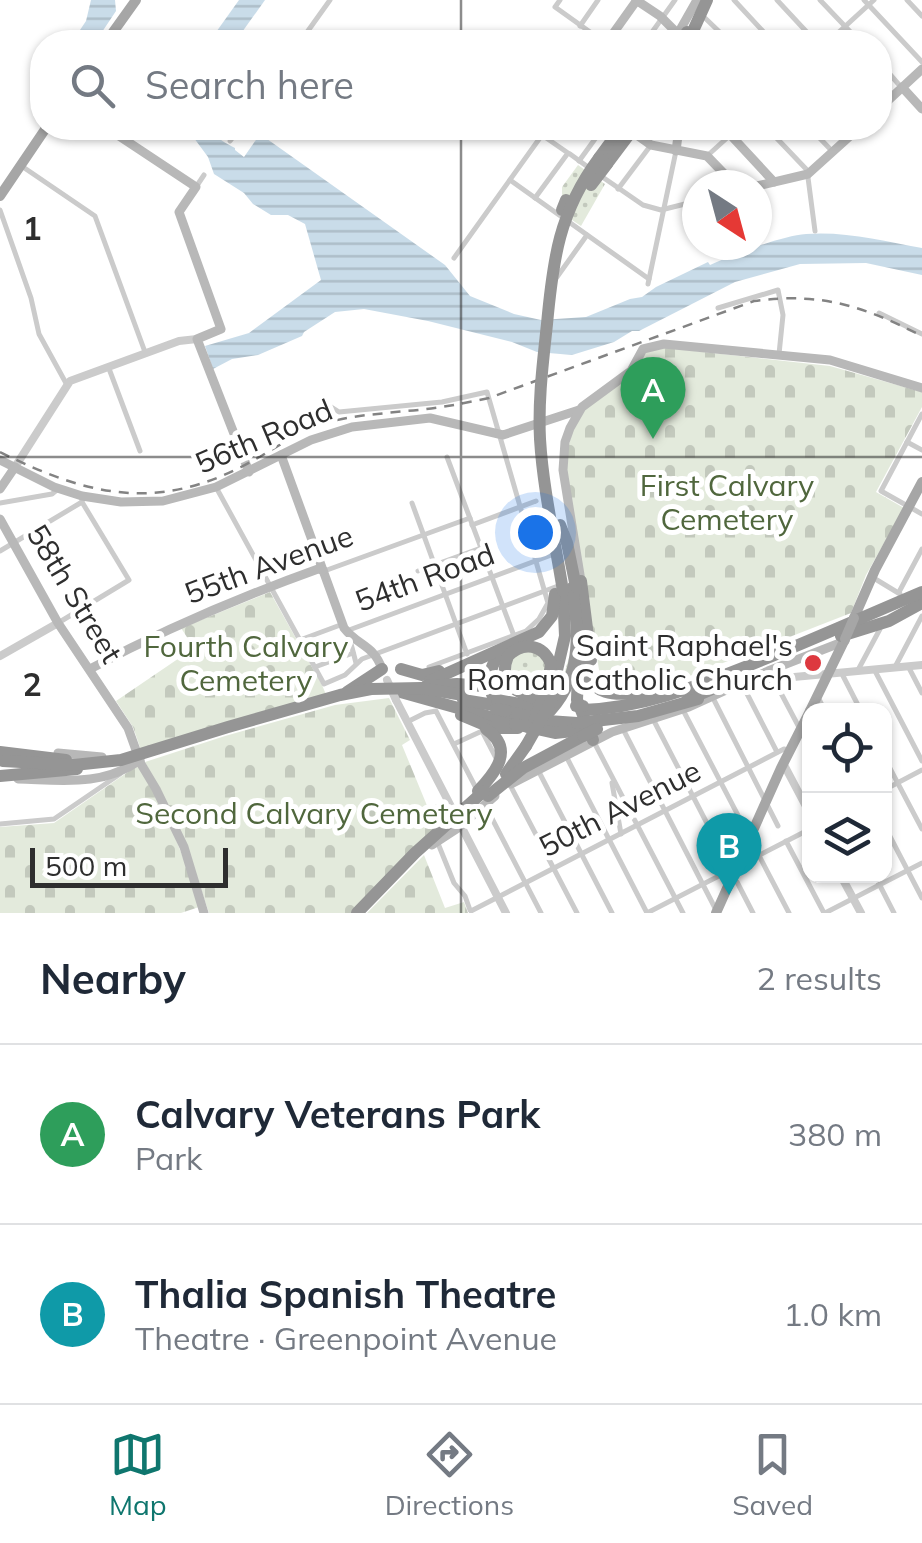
<!DOCTYPE html>
<html lang="en">
<head>
<meta charset="utf-8">
<style>
	:root { --surface:#fff; --page:#f2f2f3; --text:#1f2937; --muted:#747a83; --line:#e0e1e3; --accent:#0f766e }
	body { margin:0; font-family:Mulish,sans-serif; background:var(--page); color:var(--text) }
	.controls { position:absolute; right:30px; bottom:30px; display:grid; overflow:hidden; border-radius:20px; box-shadow:0 2px 8px #0004 }
	.controls button { width:90px; height:90px; display:grid; place-items:center; padding:0; border:0; border-bottom:2px solid var(--line); background:var(--surface); color:var(--text); font:50px sans-serif }
	.compass { position:absolute; left:682px; top:170px; width:90px; height:90px; border-radius:50%; background:var(--surface); box-shadow:0 2px 8px #0004; rotate:144deg }
	.scale { position:absolute; left:30px; bottom:25px; width:198px; box-sizing:border-box; padding-left:10px; border:5px solid #2e2e2e; border-top:0; font-size:28px; line-height:35px; white-space:nowrap; color:#2e2e2e; -webkit-text-stroke:8px #fff; paint-order:stroke }
	.you { position:absolute; left:535px; top:532px; width:35px; height:35px; margin:-25px; border:8px solid #fff; border-radius:50%; background:#1a73e8; box-shadow:0 0 0 15px #1a73e833 }
	.badge { display:grid; place-items:center; width:65px; height:65px; border-radius:50%; background:var(--accent); color:#fff; font-size:32px; font-weight:700 }
	.pin { position:absolute; translate:-50% -82px; filter:drop-shadow(0 2px 5px #0008) }
	.pin::after { content:''; position:absolute; top:52px; width:35px; height:30px; background:inherit; clip-path:polygon(0 0,100% 0,50% 100%) }
	.list { margin:0; padding:0; list-style:none }
	h2 { display:flex; justify-content:space-between; align-items:center; height:130px; margin:0; padding:0 40px; font-size:42px }
	h2 small { font-size:32px; font-weight:400; color:var(--muted) }
	.list li { display:grid; grid-template-columns:65px 1fr auto; gap:30px; align-items:center; box-sizing:border-box; height:180px; padding:0 40px; border-top:2px solid var(--line) }
	.list b { display:block; font-size:38px; white-space:nowrap }
	.list p { margin:0; font-size:32px; white-space:nowrap; color:var(--muted) }
	.list em { font-size:32px; font-style:normal; color:var(--muted) }
	.icon { flex:none; width:55px; height:55px; fill:none; stroke:currentColor; stroke-width:2; stroke-linecap:round; stroke-linejoin:round }
	.map { position:relative; flex:none; width:922px; height:913px; overflow:hidden }
	.search { position:absolute; background:var(--surface); box-shadow:0 2px 8px #0004; left:30px; right:30px; top:30px; height:110px; display:flex; align-items:center; gap:25px; box-sizing:border-box; padding:0 35px; border-radius:40px; color:var(--muted); font-size:38px }
	.sheet { height:490px; background:var(--surface) }
	nav { display:flex; justify-content:space-around; align-items:center; box-sizing:border-box; height:140px; border-top:2px solid var(--line); background:var(--surface); font-size:28px; color:var(--muted) }
	nav a { display:grid; justify-items:center; gap:5px }
	nav .on { color:var(--accent) }
	.map>svg:first-child { display:block }
	.grass { fill:url(#grass-dots) }
	.cemetery { fill:url(#cemetery-stones) }
	.water { fill:url(#water-rules) }
	.lines { fill:none; stroke-linecap:round; stroke-linejoin:round }
	.minor { stroke:#cbcbcb; stroke-width:5 }
	.tertiary { stroke:#cbcbcb; stroke-width:8 }
	.secondary { stroke:#b8b8b8; stroke-width:9 }
	.primary { stroke:#a6a6a6; stroke-width:10 }
	.motorway { stroke:#959595; stroke-width:12 }
	.rail { stroke:#838383; stroke-width:2.5; stroke-dasharray:10 8; stroke-linecap:butt }
	.tertiary-bridge { stroke:#cbcbcb; stroke-width:8 }
	.primary-bridge { stroke:#a6a6a6; stroke-width:10 }
	.motorway-bridge { stroke:#959595; stroke-width:12 }
	.grid { fill:none; stroke:#2e2e2e; stroke-width:2.5; stroke-opacity:0.55 }
	.poi-dot { fill:#dd383f; stroke:#fff; stroke-width:4 }
	.labels { text-anchor:middle; stroke-width:10; stroke-linejoin:round; paint-order:stroke }
	.street-label { font-size:30px; fill:#2e2e2e; stroke:#fff }
	.park-label { font-size:30px; fill:#50673d; stroke:#fff }
	.poi-label { font-size:30px; fill:#2e2e2e; stroke:#fff; text-anchor:end }
	.grid-label { font-size:32px; text-anchor:middle; font-weight:bold; fill:#2e2e2e; stroke:#fff; stroke-width:10; stroke-linejoin:round; paint-order:stroke }
</style>
</head>
<body>
<div class="map">
<svg width="922" height="913" viewBox="0 0 922 913">
	<defs>
		<pattern id="grass-dots" width="8" height="8" patternUnits="userSpaceOnUse" patternTransform="scale(2.5)"><rect width="8" height="8" fill="#e3eadc"/><path d="M2 2h.1M6 6h.1" fill="none" stroke="#c3c9bd" stroke-width="1.8" stroke-linecap="round"/></pattern>
		<pattern id="cemetery-stones" width="16" height="16" patternUnits="userSpaceOnUse" patternTransform="scale(2.5)"><rect width="16" height="16" fill="#e3eadc"/><path d="M2 7V4a2 2 0 0 1 4 0v3zM10 15v-3a2 2 0 0 1 4 0v3z" fill="#c3c9bd"/></pattern>
		<pattern id="water-rules" width="6" height="5" patternUnits="userSpaceOnUse" patternTransform="scale(2.5)"><rect width="6" height="5" fill="#c9dce9"/><path d="M0 2.5h6" fill="none" stroke="#adbdc8"/></pattern>
	</defs>
	<rect width="100%" height="100%" fill="#fff"/>
	<!-- grass -->
	<g class="grass">
		<path d="M578,165L605,184L581,226L557,210L562,200V187Z"/>
		<path d="M537,650L561,684L571,651L563,689L538,696L510,682L512,655Z"/>
	</g>
	<!-- cemetery -->
	<g class="cemetery">
		<path d="M659,347L830,366L922,392V407L876,492L904,508L866,575L851,613L669,684L628,692L602,685L601,682L567,475C566,448 571,420 593,401C614,383 635,383 643,353Z"/>
		<path d="M270,592L322,685L327,697L142,753L133,727L116,701L194,648L181,628Z"/>
		<path d="M389,698L410,740L402,745L428,808L444,801L451,816L355,913H209L184,838L145,762L225,736L335,705Z"/>
		<path d="M138,765C166,810 185,857 199,907L181,913H0V827L54,823Z"/>
		<path d="M424,855L445,908L464,902L468,913H367Z"/>
	</g>
	<!-- water -->
	<g class="water">
		<path d="M91,0H115L116,11L102,32L104,35L100,42H72L86,21Z"/>
		<path d="M239,0H265L235,42H209Z"/>
		<path d="M179,128H211C218,140 224,142 235,148V150L244,157L260,134L445,265L470,296L514,314L541,320L586,317L630,299L642,297L656,287L708,262L710,265C734,254 781,236 806,234C845,231 884,241 922,248V275L866,263L800,264L735,282L639,331H632L614,342L572,355L537,352L512,342L428,321L364,309L335,312L304,332L302,336L258,355L232,359L213,369L205,346L249,333L321,280L305,224L288,215H271L253,204L244,193L214,174L208,157L191,134Z"/>
	</g>
	<g class="lines">
		<!-- minor -->
		<g class="minor">
			<path d="M560,0L555,7L604,42"/>
			<path d="M734,0L773,42"/>
			<path d="M777,0L816,42"/>
			<path d="M820,0L860,42"/>
			<path d="M864,0L922,62"/>
			<path d="M907,0L922,16"/>
			<path d="M705,18L730,42"/>
			<path d="M580,26L598,0"/>
			<path d="M300,42L330,0"/>
			<path d="M645,42L675,0"/>
			<path d="M828,42L874,0"/>
			<path d="M880,63L901,87"/>
			<path d="M767,128L807,170L815,231"/>
			<path d="M810,128L832,151"/>
			<path d="M230,141L240,128"/>
			<path d="M570,154L592,170"/>
			<path d="M707,156L738,128"/>
			<path d="M579,161L603,128"/>
			<path d="M23,167L95,216L145,352"/>
			<path d="M601,176L643,205L661,210L697,201"/>
			<path d="M510,180L649,279"/>
			<path d="M196,187L204,175"/>
			<path d="M618,189L651,145"/>
			<path d="M535,198L568,153L542,135"/>
			<path d="M0,210L31,298L39,334L67,385"/>
			<path d="M454,258L547,128"/>
			<path d="M557,277L587,235"/>
			<path d="M648,284L676,151"/>
			<path d="M718,308L778,290L783,315L779,354"/>
			<path d="M879,313L922,334"/>
			<path d="M108,366L140,451"/>
			<path d="M322,401L339,412L442,402L487,392L548,603L539,619L526,631L429,667"/>
			<path d="M922,414L881,491L922,514"/>
			<path d="M907,442L922,450"/>
			<path d="M447,457L514,636"/>
			<path d="M217,489L324,684L345,675L362,659L558,586"/>
			<path d="M0,503L52,494L58,489"/>
			<path d="M412,503L467,654"/>
			<path d="M472,525L536,501"/>
			<path d="M0,551L82,502"/>
			<path d="M323,570H327L470,518"/>
			<path d="M418,571L481,548"/>
			<path d="M872,577L900,594"/>
			<path d="M899,592L922,549"/>
			<path d="M58,623L129,580L82,502V496"/>
			<path d="M349,630L554,554"/>
			<path d="M349,636L356,663"/>
			<path d="M300,640L343,624"/>
			<path d="M908,666L922,693"/>
			<path d="M315,667L353,653"/>
			<path d="M895,667L922,616"/>
			<path d="M874,669L922,761"/>
			<path d="M858,670L880,629"/>
			<path d="M841,672L861,711"/>
			<path d="M774,680L810,748"/>
			<path d="M742,684L777,752"/>
			<path d="M713,698L778,826"/>
			<path d="M819,699L825,711"/>
			<path d="M683,710L789,913"/>
			<path d="M653,719L728,864L729,870"/>
			<path d="M407,722L425,713L436,711L477,790"/>
			<path d="M623,729L716,910"/>
			<path d="M594,742L683,913"/>
			<path d="M454,744L482,731L496,758"/>
			<path d="M566,756L647,913"/>
			<path d="M884,757L922,829"/>
			<path d="M539,772L612,913"/>
			<path d="M612,783L621,834"/>
			<path d="M510,785L577,913"/>
			<path d="M884,790L922,770"/>
			<path d="M485,805L541,913"/>
			<path d="M0,824L54,819L120,774"/>
			<path d="M884,825L922,898"/>
			<path d="M437,841L454,883L465,896L470,910"/>
			<path d="M786,841L824,913"/>
			<path d="M875,876L894,913"/>
			<path d="M731,879L737,882L753,913"/>
			<path d="M471,911L784,749L788,750"/>
			<path d="M647,913L810,829"/>
			<path d="M825,913L922,863"/>
		</g>
		<!-- tertiary -->
		<g class="tertiary">
			<path d="M15,467L70,381L179,341L197,339"/>
			<path d="M0,656L58,623"/>
			<path d="M752,681L922,665"/>
			<path d="M396,700L506,913"/>
			<path d="M783,763L810,814"/>
			<path d="M841,876L861,913"/>
		</g>
		<!-- secondary -->
		<g class="secondary">
			<path d="M636,0L660,16L684,40"/>
			<path d="M676,37L697,0"/>
			<path d="M607,42L637,0"/>
			<path d="M902,87L922,109"/>
			<path d="M880,108L922,69"/>
			<path d="M107,128L196,187L179,212L221,329L197,339L249,472"/>
			<path d="M627,128L651,145L707,156L735,185"/>
			<path d="M724,128L774,182"/>
			<path d="M676,151L679,128"/>
			<path d="M757,186L808,174L859,128"/>
			<path d="M281,455L344,628C358,646 374,645 382,669"/>
			<path d="M0,460L54,487L82,496L121,502L163,501L216,487L311,440L352,427L430,418L503,435L579,410"/>
			<path d="M0,489L15,467"/>
			<path d="M0,519L58,623L128,728L141,764L156,789L184,847L204,913"/>
			<path d="M581,581L563,470L565,442L570,428L582,407L631,371L643,349L664,344L830,360L922,388"/>
			<path d="M90,669C163,630 240,597 318,569L323,570"/>
			<path d="M58,753L102,757"/>
			<path d="M18,779C61,780 102,787 140,760"/>
			<path d="M511,784L612,732L689,707L768,671L845,641"/>
			<path d="M432,845L458,828L495,796"/>
		</g>
		<!-- primary -->
		<g class="primary">
			<path d="M106,42L136,0"/>
			<path d="M0,196L46,128"/>
			<path d="M854,618L875,570L922,482"/>
			<path d="M810,711L845,639"/>
			<path d="M716,913L781,768L810,711"/>
		</g>
		<!-- motorway -->
		<g class="motorway">
			<path d="M672,42L675,38"/>
			<path d="M688,42L707,0"/>
			<path d="M599,158L621,128"/>
			<path d="M607,164L628,136"/>
			<path d="M562,210L566,200"/>
			<path d="M581,581L591,660"/>
			<path d="M841,636L889,621L922,603"/>
			<path d="M503,651C482,672 487,697 507,716"/>
			<path d="M583,651C583,709 630,693 667,688"/>
			<path d="M401,669L422,675L439,671"/>
			<path d="M578,673L577,700L593,740"/>
			<path d="M555,679L565,636L563,591"/>
			<path d="M430,681L539,632L552,616L555,594"/>
			<path d="M426,686L457,684L483,686"/>
			<path d="M397,691L515,724"/>
			<path d="M347,692L382,669"/>
			<path d="M463,700L494,705"/>
			<path d="M497,700L537,707"/>
			<path d="M540,700C516,693 497,684 508,656C523,641 543,644 551,664L548,683"/>
			<path d="M687,700L728,682"/>
			<path d="M583,710C642,708 692,688 745,667C805,643 863,617 922,592"/>
			<path d="M506,711L538,719"/>
			<path d="M461,715L492,728H518"/>
			<path d="M545,716C582,681 580,634 572,588"/>
			<path d="M548,721L577,723"/>
			<path d="M528,727L555,733L582,730"/>
			<path d="M0,752L66,760"/>
			<path d="M506,774L526,746"/>
			<path d="M0,776L77,769"/>
			<path d="M478,791C496,772 515,749 486,729"/>
			<path d="M488,796L523,768L583,736"/>
		</g>
		<!-- rail -->
		<path class="rail" d="M0,452C84,494 153,512 241,467C271,452 297,431 330,422C354,415 380,414 406,411C434,409 461,404 489,398L754,301C821,292 863,306 922,336"/>
		<!-- tertiary-bridge -->
		<path class="tertiary-bridge" d="M387,680L396,700"/>
		<!-- primary-bridge -->
		<path class="primary-bridge" d="M845,639L854,618"/>
		<!-- motorway-bridge -->
		<g class="motorway-bridge">
			<path d="M681,42L687,32"/>
			<path d="M628,136L634,128"/>
			<path d="M591,185L607,164"/>
			<path d="M560,525L567,543L576,587"/>
			<path d="M563,591C555,541 543,489 540,439C538,400 543,362 547,324C553,259 559,212 599,158"/>
			<path d="M483,686L494,688"/>
			<path d="M576,706H583"/>
			<path d="M496,709L506,711"/>
			<path d="M534,722L548,683"/>
			<path d="M577,723L638,716L698,699"/>
			<path d="M515,724L528,727"/>
			<path d="M583,736L597,729"/>
			<path d="M526,746L546,711L559,684"/>
			<path d="M3,761L74,765L121,760L228,727L340,695L371,689L421,688L463,695"/>
			<path d="M357,913L415,853L484,791"/>
		</g>
	</g>
	<!-- grid -->
	<path class="grid" d="M461,0V42M461,128V913M0,457H922"/>
	<!-- markers -->
	<circle class="poi-dot" cx="813" cy="663" r="10"/>
	<g class="labels">
		<!-- street labels -->
		<g class="street-label">
			<text transform="translate(264 437) rotate(-23)" y="10">56th Road</text>
			<text transform="translate(269 565) rotate(-20)" y="10">55th Avenue</text>
			<text transform="translate(425 578) rotate(-20)" y="10">54th Road</text>
			<text transform="translate(74 594) rotate(59)" y="10">58th Street</text>
			<text transform="translate(620 809) rotate(-27)" y="10">50th Avenue</text>
		</g>
		<!-- park labels -->
		<g class="park-label">
			<text x="727" y="496">First Calvary<tspan x="727" dy="34">Cemetery</tspan></text>
			<text x="246" y="657">Fourth Calvary<tspan x="246" dy="34">Cemetery</tspan></text>
			<text x="314" y="824">Second Calvary Cemetery</text>
		</g>
		<!-- poi labels -->
		<g class="poi-label">
			<text x="793" y="656">Saint Raphael's<tspan x="793" dy="34">Roman Catholic Church</tspan></text>
		</g>
	</g>
	<g class="grid-label">
		<text x="32" y="240">1</text>
		<text x="32" y="696">2</text>
	</g>
</svg>
<div class="controls">
<button><svg class="icon" aria-label="locate" viewBox="0 0 24 24"><circle cx="12" cy="12" r="6"/><path d="M12 2v4M12 18v4M2 12h4M18 12h4"/></svg></button>
<button><svg class="icon" aria-label="layers" viewBox="0 0 24 24"><path d="M12 4l9 5-9 5-9-5zM3 14l9 5 9-5"/></svg></button>
</div>
<svg class="compass" viewBox="-18 -18 36 36"><path d="M0-13l5 13h-10z" fill="#e53935"/><path d="M0 13l5-13h-10z" fill="#747a83"/></svg>
<div class="scale">500 m</div>
<div class="you"></div>
<div class="pin badge" style="left:653px;top:439px;background:#2e9e5b">A</div>
<div class="pin badge" style="left:729px;top:895px;background:#0f9aa8">B</div>
<div class="search"><svg class="icon" aria-label="search" viewBox="0 0 24 24"><circle cx="10" cy="10" r="6"/><path d="M15 15l6 6"/></svg>Search here</div>
</div>
<section class="sheet">
<h2>Nearby<small>2 results</small></h2>
<ul class="list">
<li><span class="badge" style="background:#2e9e5b">A</span><div><b>Calvary Veterans Park</b><p>Park</p></div><em>380 m</em></li>
<li><span class="badge" style="background:#0f9aa8">B</span><div><b>Thalia Spanish Theatre</b><p>Theatre · Greenpoint Avenue</p></div><em>1.0 km</em></li>
</ul>
</section>
<nav>
<a class="on"><svg class="icon" aria-label="map" viewBox="0 0 24 24"><path d="M3 6l6-2 6 2 6-2v14l-6 2-6-2-6 2zM9 4v14M15 6v14"/></svg>Map</a>
<a><svg class="icon" aria-label="directions" viewBox="0 0 24 24"><path d="M12 3l9 9-9 9-9-9zM9 14v-3h6M13 9l2 2-2 2"/></svg>Directions</a>
<a><svg class="icon" aria-label="saved" viewBox="0 0 24 24"><path d="M7 4h10v16l-5-4-5 4z"/></svg>Saved</a>
</nav>
</body>
</html>
